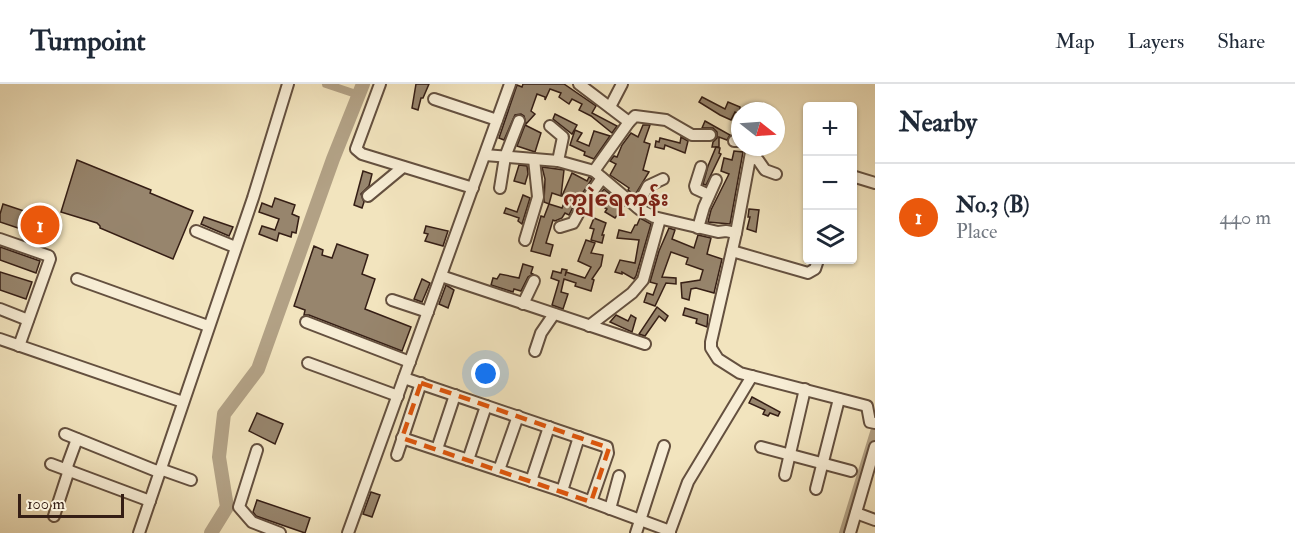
<!DOCTYPE html>
<html lang="en">
<head>
<meta charset="utf-8">
<style>
	:root { --surface:#fff; --page:#f6f6f7; --text:#1f2937; --muted:#747a83; --line:#e0e1e3; --accent:#ea580c }
	body { margin:0; font-family:"IM FELL Double Pica","Noto Sans Myanmar",serif; background:var(--page); color:var(--text) }
	.controls { position:absolute; right:18px; top:18px; display:grid; overflow:hidden; border-radius:6px; box-shadow:0 2px 4px #0004 }
	.controls button { width:54px; height:54px; display:grid; place-items:center; padding:0; border:0; border-bottom:2px solid var(--line); background:var(--surface); color:var(--text); font:30px sans-serif }
	.compass { position:absolute; left:731px; top:18px; width:54px; height:54px; border-radius:50%; background:var(--surface); box-shadow:0 2px 4px #0004; rotate:107deg }
	.scale { position:absolute; left:18px; bottom:15px; width:106px; box-sizing:border-box; padding-left:6px; border:3px solid #351e15; border-top:0; font-size:16px; line-height:21px; white-space:nowrap; color:#351e15; -webkit-text-stroke:4px #f7edd5; paint-order:stroke }
	.you { position:absolute; left:486px; top:290px; width:21px; height:21px; margin:-15px; border:4px solid #fff; border-radius:50%; background:#1a73e8; box-shadow:0 0 0 9px #1a73e833 }
	.badge { display:grid; place-items:center; width:39px; height:39px; border-radius:50%; background:var(--accent); color:#fff; font-size:20px; font-weight:700 }
	.pin { position:absolute; translate:-50% -50%; border:3px solid #fff; box-shadow:0 2px 6px #0006 }
	.list { margin:0; padding:0; list-style:none }
	h2 { display:flex; justify-content:space-between; align-items:center; height:78px; margin:0; padding:0 24px; font-size:26px }
	h2 small { font-size:20px; font-weight:400; color:var(--muted) }
	.list li { display:grid; grid-template-columns:39px 1fr auto; gap:18px; align-items:center; box-sizing:border-box; height:108px; padding:0 24px; border-top:2px solid var(--line) }
	.list b { display:block; font-size:22px; white-space:nowrap }
	.list p { margin:0; font-size:20px; white-space:nowrap; color:var(--muted) }
	.list em { font-size:20px; font-style:normal; color:var(--muted) }
	.icon { flex:none; width:33px; height:33px; fill:none; stroke:currentColor; stroke-width:2; stroke-linecap:round; stroke-linejoin:round }
	.map { position:relative; flex:none; width:875px; height:449px; overflow:hidden }
	header { display:flex; align-items:center; gap:36px; box-sizing:border-box; height:84px; padding:0 30px; background:var(--surface); border-bottom:2px solid var(--line) }
	header strong { font-size:28px }
	nav { display:flex; gap:33px; margin-inline-start:auto; font-size:21px }
	main { display:flex }
	aside { flex:1; background:var(--surface) }
	.map>svg:first-child { display:block }
	.lines { fill:none; stroke-linecap:round; stroke-linejoin:round }
	.canal { stroke:#b2a185; stroke-width:8 }
	.river { stroke:#b2a185; stroke-width:14 }
	.building { fill:#97856d; stroke:#351e15; stroke-width:1.5 }
	.minor-casing { stroke:#64503f; stroke-width:14 }
	.minor { stroke:#f7edd5; stroke-width:10 }
	.marked { fill:none; stroke:#df560c; stroke-width:4.5; stroke-dasharray:12 8; stroke-linejoin:round }
	.labels { text-anchor:middle; stroke-width:4.5; stroke-linejoin:round; paint-order:stroke }
	.quarter-label { font-size:22px; font-weight:bold; fill:#7a1f14; stroke:#f7edd5 }
</style>
</head>
<body>
<header>
<strong>Turnpoint</strong>
<nav><a>Map</a><a>Layers</a><a>Share</a></nav>
</header>
<main>
<div class="map">
<svg width="875" height="449" viewBox="0 0 875 449">
	<rect width="100%" height="100%" fill="#f2e4be"/>
	<filter id="stains"><feTurbulence type="fractalNoise" baseFrequency=".00333" numOctaves="4"/><feColorMatrix values="0 0 0 0 .2 0 0 0 0 .09 0 0 0 0 .02 0 0 0 .5 -.17"/></filter>
	<radialGradient id="worn" r=".72"><stop offset=".6" stop-color="#630" stop-opacity="0"/><stop offset="1" stop-color="#630" stop-opacity=".3"/></radialGradient>
	<g class="lines">
		<!-- canal -->
		<g class="canal">
			<path d="M326,0L359,11"/>
			<path d="M843,449L875,345"/>
		</g>
		<!-- river -->
		<path class="river" d="M211,449L227,423L219,373L224,330L258,285L333,75L363,0"/>
	</g>
	<!-- building -->
	<g class="building">
		<path d="M416,0H429L423,14H421L418,26L412,24Z"/>
		<path d="M523,0H564L596,22L592,29L617,42L612,49L591,32L579,26L582,20L572,15L569,20L559,13L561,9L550,5L545,16V13L537,10L531,27L535,30L526,40L524,32L521,30L515,31L504,56L499,54L517,1L522,3Z"/>
		<path d="M702,13L725,25L728,18L740,23V31L735,28L731,36L720,31L699,18Z"/>
		<path d="M555,30L577,41L572,50L553,35Z"/>
		<path d="M705,37L730,51L727,56L719,53V63H712L713,58L717,54V48L713,44H702Z"/>
		<path d="M525,41L541,49L535,68L517,62Z"/>
		<path d="M643,41H650L644,58L650,60L643,86L649,88L635,111L628,106L629,104L610,91L616,80L610,77L614,72L617,73L622,61L631,49L638,53Z"/>
		<path d="M575,46L582,49L577,57L589,62L594,47L610,52L594,75L584,71L585,68L570,61Z"/>
		<path d="M681,53L688,57L685,69L665,61L664,65L655,63L656,57L659,58L660,54L680,59Z"/>
		<path d="M716,63L720,64L719,69L721,70L706,101L703,100L708,82Z"/>
		<path d="M734,67L743,68L730,140L708,138L711,126L729,90L721,87L724,74L732,76Z"/>
		<path d="M77,76L151,106L150,109L193,127L173,175L100,144V142L97,139L61,128Z"/>
		<path d="M519,81L527,82L528,90L525,100L514,97Z"/>
		<path d="M542,83L564,86L561,112L552,109L549,120L544,118L545,95Z"/>
		<path d="M363,87L372,90L369,102L361,110L364,118L362,124L354,121Z"/>
		<path d="M572,89L587,97L589,93L592,95L582,110L580,109L569,131L565,129L562,134L555,137L553,136L546,159L553,161L550,172L531,167L541,132L544,133L549,120L562,124L566,114L562,112Z"/>
		<path d="M604,105L624,122L615,134L605,128L607,125L605,124L607,120L597,114Z"/>
		<path d="M523,111L530,114L522,140L518,137L519,134L504,129L506,124L517,128Z"/>
		<path d="M275,114L295,121L292,130L299,133L296,149L292,148L291,153L279,149L277,157L259,150L262,142L275,146L279,135L259,128L262,119L272,123Z"/>
		<path d="M3,120L54,137L48,154L0,138V130Z"/>
		<path d="M749,125L759,126L756,148L747,145L750,133H748Z"/>
		<path d="M204,133L233,143L229,152L201,140Z"/>
		<path d="M594,134L606,139L602,151H604L602,159L591,156L594,145L590,144Z"/>
		<path d="M640,134L651,140L636,192L634,195L622,188V190L615,188L620,176L635,179L639,156L617,154L619,146L631,149L635,141H637Z"/>
		<path d="M426,142L448,147L443,162L425,157L428,150L424,149Z"/>
		<path d="M669,144L675,146L672,155L694,164L698,151L711,154L707,170L722,175L714,209L696,204L691,205L689,216L682,214L681,199L700,196L703,186L686,180L688,174L671,168L662,193L676,194V200L666,199L655,222L644,218L647,209L653,211L657,200L650,198L659,167Z"/>
		<path d="M586,156L595,159L591,169L603,171L601,182L592,195L594,196L591,207L575,202L576,199L564,195L561,208L568,210L563,225L552,221L559,197L551,194L553,187L561,189L562,185L567,186L565,192L566,188L585,194L591,183L578,177Z"/>
		<path d="M337,160L368,171L362,190L375,195L365,225L411,243L402,267L309,231H304L305,226L294,222L314,162L323,166L322,171L332,174Z"/>
		<path d="M0,163L40,177L36,189L0,176Z"/>
		<path d="M523,180L533,183L531,189L533,190L528,193L521,207L514,205L513,208L491,201L493,194L497,195L500,190L519,194Z"/>
		<path d="M0,188L32,198L26,215L0,206Z"/>
		<path d="M422,195L430,199L422,218L414,215Z"/>
		<path d="M446,201L454,206L448,224L439,220Z"/>
		<path d="M657,223L668,232L665,237L659,232L645,252L639,250Z"/>
		<path d="M685,224L708,231L707,243L696,239L697,235L683,231Z"/>
		<path d="M616,231L628,237L631,231L636,234L632,248L610,238Z"/>
		<path d="M752,313L780,328L778,332L770,329L768,332L763,330L765,326L749,319Z"/>
		<path d="M257,329L283,340L275,360L249,347Z"/>
		<path d="M371,408L380,411L372,433L363,430Z"/>
		<path d="M257,416L310,434L305,449L256,432L253,428Z"/>
	</g>
	<g class="lines">
		<defs>
			<g id="minor">
				<path d="M380,0L356,65L362,70L473,104"/>
				<path d="M579,0L629,38"/>
				<path d="M434,15L497,36"/>
				<path d="M610,23L622,0"/>
				<path d="M550,42L563,53L558,77"/>
				<path d="M734,57H740"/>
				<path d="M485,71L558,77L594,87L639,125L654,133L718,148L726,147L736,149L711,258V264L718,275L740,289L867,322L870,338L875,339"/>
				<path d="M751,74L758,76L765,86L776,90"/>
				<path d="M701,83L695,102L696,105L709,111"/>
				<path d="M594,87L629,38L635,32L666,36L692,51H710"/>
				<path d="M852,92L875,99"/>
				<path d="M500,104L505,73L519,37"/>
				<path d="M368,112L403,83"/>
				<path d="M637,123L648,102L663,95"/>
				<path d="M560,143L573,139L583,121L602,94"/>
				<path d="M698,144L704,123L716,96"/>
				<path d="M196,147L235,163"/>
				<path d="M736,149L752,63"/>
				<path d="M0,155L49,172L50,175L19,262"/>
				<path d="M525,156L538,113L534,75"/>
				<path d="M732,167L808,189L815,185L818,176"/>
				<path d="M441,192L645,260"/>
				<path d="M77,195L208,242"/>
				<path d="M392,216L428,228"/>
				<path d="M523,220L534,197"/>
				<path d="M0,225L28,236"/>
				<path d="M306,238L410,278"/>
				<path d="M589,242L632,209L643,196L660,135"/>
				<path d="M0,255L183,318"/>
				<path d="M535,267L541,249L554,230"/>
				<path d="M308,279L398,312"/>
				<path d="M404,294L607,363L608,369L591,418"/>
				<path d="M65,350L159,388"/>
				<path d="M402,354L562,407L670,447V449"/>
				<path d="M761,363L851,387"/>
				<path d="M437,365L455,311"/>
				<path d="M257,366L239,423L252,438L280,449"/>
				<path d="M397,371L421,299"/>
				<path d="M468,376L486,322"/>
				<path d="M51,380L150,417"/>
				<path d="M66,385L77,355"/>
				<path d="M160,385L191,396"/>
				<path d="M499,386L518,332"/>
				<path d="M785,391L805,305"/>
				<path d="M531,397L549,343"/>
				<path d="M816,405L839,315"/>
				<path d="M562,407L579,353"/>
				<path d="M610,425L619,392"/>
				<path d="M856,429L875,436"/>
				<path d="M54,432L69,386"/>
				<path d="M670,447L688,398L752,292"/>
				<path d="M139,449L253,114L288,0"/>
				<path d="M348,449L510,0"/>
				<path d="M636,449L664,362"/>
				<path d="M850,449L875,363"/>
			</g>
		</defs>
		<!-- minor casing -->
		<use href="#minor" class="minor-casing"/>
		<!-- minor -->
		<use href="#minor" class="minor"/>
	</g>
	<!-- marked area -->
	<path class="marked" d="M421,299L609,364L591,418L402,354Z"/>
	<g class="labels">
		<!-- quarter labels -->
		<g class="quarter-label">
			<text x="616" y="122">ကျွဲရေကုန်း</text>
		</g>
	</g>
	<rect width="100%" height="100%" filter="url(#stains)"/>
	<rect width="100%" height="100%" fill="url(#worn)"/>
</svg>
<div class="controls">
<button>+</button>
<button>−</button>
<button><svg class="icon" aria-label="layers" viewBox="0 0 24 24"><path d="M12 4l9 5-9 5-9-5zM3 14l9 5 9-5"/></svg></button>
</div>
<svg class="compass" viewBox="-18 -18 36 36"><path d="M0-13l5 13h-10z" fill="#e53935"/><path d="M0 13l5-13h-10z" fill="#747a83"/></svg>
<div class="scale">100 m</div>
<div class="you"></div>
<div class="pin badge" style="left:40px;top:141px">1</div>
</div>
<aside>
<h2>Nearby<small></small></h2>
<ul class="list">
<li><span class="badge">1</span><div><b>No.3 (B)</b><p>Place</p></div><em>440 m</em></li>
</ul>
</aside>
</main>
</body>
</html>
